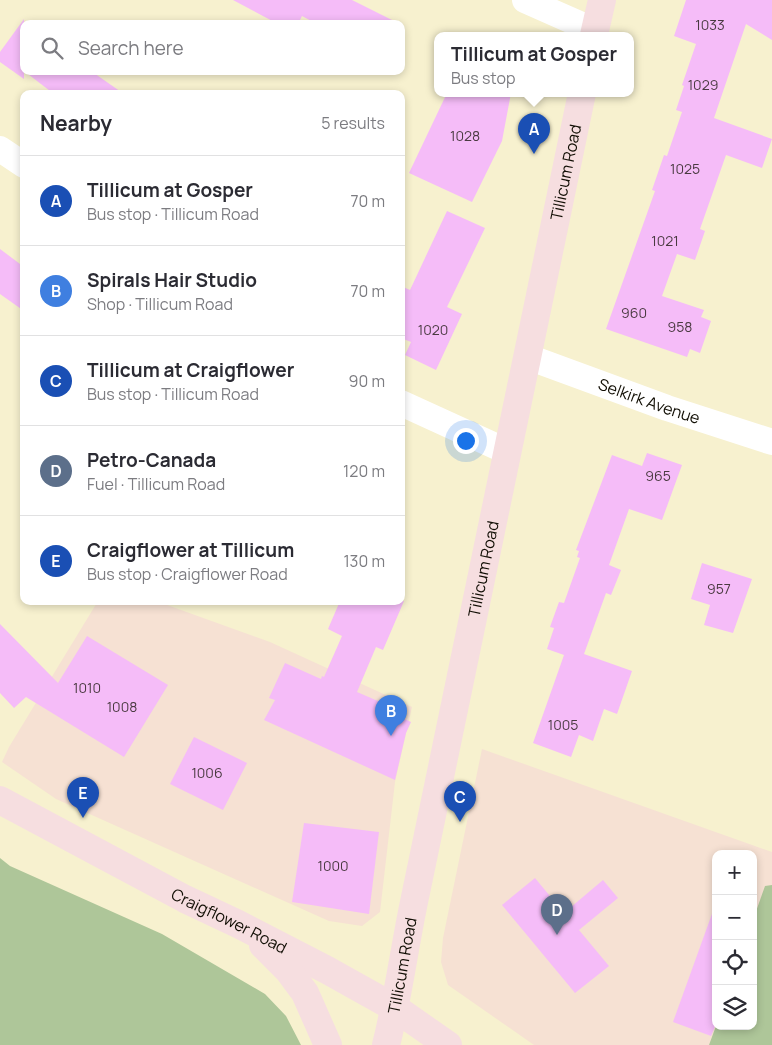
<!DOCTYPE html>
<html lang="en">
<head>
<meta charset="utf-8">
<style>
	:root { --surface:#fff; --page:#f7f7f7; --text:#2b2b33; --muted:#7c7c81; --line:#e1e1e2; --accent:#1a73e8 }
	body { margin:0; font-family:Manrope,sans-serif; background:var(--page); color:var(--text) }
	.controls { position:absolute; right:15px; bottom:15px; display:grid; overflow:hidden; border-radius:10px; box-shadow:0 2px 8px #0003 }
	.controls button { width:45px; height:45px; display:grid; place-items:center; padding:0; border:0; border-bottom:1px solid var(--line); background:var(--surface); color:var(--text); font:25px sans-serif }
	.you { position:absolute; left:465px; top:440px; width:18px; height:18px; margin:-12px; border:4px solid #fff; border-radius:50%; background:#1a73e8; box-shadow:0 0 0 8px #1a73e833 }
	.badge { display:grid; place-items:center; width:32px; height:32px; border-radius:50%; background:var(--accent); color:#fff; font-size:16px; font-weight:700 }
	.pin { position:absolute; translate:-50% -41px; filter:drop-shadow(0 1px 2px #0008) }
	.pin::after { content:''; position:absolute; top:26px; width:18px; height:15px; background:inherit; clip-path:polygon(0 0,100% 0,50% 100%) }
	.popup { position:absolute; left:434px; top:32px; width:200px; height:65px; box-sizing:border-box; display:grid; place-content:center; border-radius:10px; background:var(--surface); filter:drop-shadow(0 1px 4px #0005); font-size:16px; white-space:nowrap; color:var(--muted) }
	.popup b { font-size:19px; color:var(--text) }
	.popup::after { content:''; position:absolute; left:50%; top:100%; margin-left:-10px; border:10px solid transparent; border-top-color:var(--surface) }
	.list { margin:0; padding:0; list-style:none }
	h2 { display:flex; justify-content:space-between; align-items:center; height:65px; margin:0; padding:0 20px; font-size:21px }
	h2 small { font-size:16px; font-weight:400; color:var(--muted) }
	.list li { display:grid; grid-template-columns:32px 1fr auto; gap:15px; align-items:center; box-sizing:border-box; height:90px; padding:0 20px; border-top:1px solid var(--line) }
	.list b { display:block; font-size:19px; white-space:nowrap }
	.list p { margin:0; font-size:16px; white-space:nowrap; color:var(--muted) }
	.list em { font-size:16px; font-style:normal; color:var(--muted) }
	.icon { flex:none; width:28px; height:28px; fill:none; stroke:currentColor; stroke-width:2; stroke-linecap:round; stroke-linejoin:round }
	.map { position:relative; flex:none; width:772px; height:1045px; overflow:hidden }
	.search { position:absolute; background:var(--surface); box-shadow:0 2px 8px #0003; left:20px; top:20px; width:385px; height:55px; display:flex; align-items:center; gap:12px; box-sizing:border-box; padding:0 18px; border-radius:10px; color:var(--muted); font-size:19px }
	.panel { position:absolute; background:var(--surface); box-shadow:0 2px 8px #0003; left:20px; top:90px; width:385px; height:515px; border-radius:10px }
	.map>svg:first-child { display:block }
	.commercial { fill:#f6e1d3; fill-rule:evenodd }
	.green { fill:#aec699 }
	.building { fill:#f5bcf8 }
	.lines { fill:none; stroke-linecap:round; stroke-linejoin:round }
	.minor { stroke:#fff; stroke-width:26 }
	.secondary { stroke:#f6dee0; stroke-width:28 }
	.labels { text-anchor:middle; stroke-width:5; stroke-linejoin:round; paint-order:stroke }
	.number-label { font-size:14px; fill:#4a3a41 }
	.street-label { font-size:16px; fill:#110e04; stroke:#fefdf6 }
</style>
</head>
<body>
<div class="map">
<svg width="772" height="1045" viewBox="0 0 772 1045">
	<rect width="100%" height="100%" fill="#f7f1cf"/>
	<!-- commercial -->
	<g class="commercial">
		<path d="M98,601H156L270,642L412,707L395,782L380,912L362,926L329,921L56,799L2,762L9,747Z"/>
		<path d="M482,749L772,852V1045H534L448,985L441,962L443,938ZM716,854H753V1026H716Z"/>
	</g>
	<!-- green -->
	<g class="green">
		<path d="M0,858L10,866L162,934L265,994L286,1016L301,1045H0Z"/>
		<path d="M772,885V1045H709L716,1026H753V920L765,886Z"/>
	</g>
	<!-- building -->
	<g class="building">
		<path d="M233,0H352L400,24H317L302,16L298,24H278Z"/>
		<path d="M686,0H772V40L746,24L714,118L772,139L762,168L726,155L700,229L705,231L695,260L677,254L662,296L704,310L701,317L711,321L700,353L690,349L687,357L606,329L655,191L652,190L664,155L667,156L682,112L676,110L684,86L682,85L696,44L674,36Z"/>
		<path d="M24,19V71H91L124,94H54L24,71V79L0,62V52Z"/>
		<path d="M447,93H511L502,141L472,202L409,173Z"/>
		<path d="M447,211L485,228L447,307L462,314L436,370L405,355L411,342L401,338V286L410,290Z"/>
		<path d="M0,249L24,267V311L0,294Z"/>
		<path d="M647,453L682,465L662,520L629,509L609,565L621,570L611,595L606,593L584,654L632,671L617,714L604,709L593,741L579,735L571,757L533,743L564,655L547,649L554,628L550,627L559,602L564,603L580,558L577,557L579,551L576,550L612,455L642,466Z"/>
		<path d="M702,563L752,579L733,633L704,625L710,605L691,599Z"/>
		<path d="M340,601H404L383,650L376,647L357,692L385,704L383,709L411,722L406,733L395,780L264,720L275,700L269,698L285,663L321,679L322,676L324,677L342,636L328,629Z"/>
		<path d="M0,624L58,683L87,636L168,685L124,757L26,697L14,708L0,693Z"/>
		<path d="M194,737L247,763L223,810L170,784Z"/>
		<path d="M304,823L379,832L369,914L292,902Z"/>
		<path d="M535,878L564,913L603,880L618,898L579,930L609,966L575,993L502,905Z"/>
		<path d="M713,911L716,912V1024L711,1036L673,1022Z"/>
	</g>
	<g class="lines">
		<!-- minor -->
		<g class="minor">
			<path d="M525,0L595,31"/>
			<path d="M0,149L24,165"/>
			<path id="s1" d="M528,357L667,408L772,442"/>
			<path d="M401,403L508,452"/>
		</g>
		<!-- secondary -->
		<g class="secondary">
			<path d="M594,35L602,0"/>
			<path id="s2" d="M0,800L185,899L238,924L327,970L395,1008L448,1045"/>
			<path d="M263,945L288,970L305,993L328,1045"/>
			<path id="s3" d="M386,1045C398,998 404,950 414,902L582,93"/>
		</g>
	</g>
	<g class="labels">
		<!-- number labels -->
		<g class="number-label">
			<text x="710" y="30">1033</text>
			<text x="703" y="90">1029</text>
			<text x="465" y="141">1028</text>
			<text x="685" y="174">1025</text>
			<text x="665" y="246">1021</text>
			<text x="634" y="318">960</text>
			<text x="680" y="332">958</text>
			<text x="433" y="335">1020</text>
			<text x="658" y="481">965</text>
			<text x="719" y="594">957</text>
			<text x="87" y="693">1010</text>
			<text x="122" y="712">1008</text>
			<text x="563" y="730">1005</text>
			<text x="207" y="778">1006</text>
			<text x="333" y="871">1000</text>
		</g>
		<!-- street labels -->
		<g class="street-label">
			<text dy="6" stroke="none"><textPath href="#s3" startOffset="891">Tillicum Road</textPath></text>
			<text dy="6" stroke="none"><textPath href="#s1" startOffset="129">Selkirk Avenue</textPath></text>
			<text dy="6" stroke="none"><textPath href="#s3" startOffset="486">Tillicum Road</textPath></text>
			<text dy="6" stroke="none"><textPath href="#s2" startOffset="259">Craigflower Road</textPath></text>
			<text dy="6" stroke="none"><textPath href="#s3" startOffset="81">Tillicum Road</textPath></text>
		</g>
	</g>
</svg>
<div class="controls">
<button>+</button>
<button>−</button>
<button><svg class="icon" aria-label="locate" viewBox="0 0 24 24"><circle cx="12" cy="12" r="6"/><path d="M12 2v4M12 18v4M2 12h4M18 12h4"/></svg></button>
<button><svg class="icon" aria-label="layers" viewBox="0 0 24 24"><path d="M12 4l9 5-9 5-9-5zM3 14l9 5 9-5"/></svg></button>
</div>
<div class="you"></div>
<div class="pin badge" style="left:534px;top:154px;background:#1a4fb4">A</div>
<div class="popup"><b>Tillicum at Gosper</b>Bus stop</div>
<div class="pin badge" style="left:391px;top:736px;background:#3f7fe0">B</div>
<div class="pin badge" style="left:460px;top:822px;background:#1a4fb4">C</div>
<div class="pin badge" style="left:557px;top:935px;background:#5c6f8a">D</div>
<div class="pin badge" style="left:83px;top:818px;background:#1a4fb4">E</div>
<div class="search"><svg class="icon" aria-label="search" viewBox="0 0 24 24"><circle cx="10" cy="10" r="6"/><path d="M15 15l6 6"/></svg>Search here</div>
<section class="panel">
<h2>Nearby<small>5 results</small></h2>
<ul class="list">
<li><span class="badge" style="background:#1a4fb4">A</span><div><b>Tillicum at Gosper</b><p>Bus stop · Tillicum Road</p></div><em>70 m</em></li>
<li><span class="badge" style="background:#3f7fe0">B</span><div><b>Spirals Hair Studio</b><p>Shop · Tillicum Road</p></div><em>70 m</em></li>
<li><span class="badge" style="background:#1a4fb4">C</span><div><b>Tillicum at Craigflower</b><p>Bus stop · Tillicum Road</p></div><em>90 m</em></li>
<li><span class="badge" style="background:#5c6f8a">D</span><div><b>Petro-Canada</b><p>Fuel · Tillicum Road</p></div><em>120 m</em></li>
<li><span class="badge" style="background:#1a4fb4">E</span><div><b>Craigflower at Tillicum</b><p>Bus stop · Craigflower Road</p></div><em>130 m</em></li>
</ul>
</section>
</div>
</body>
</html>
